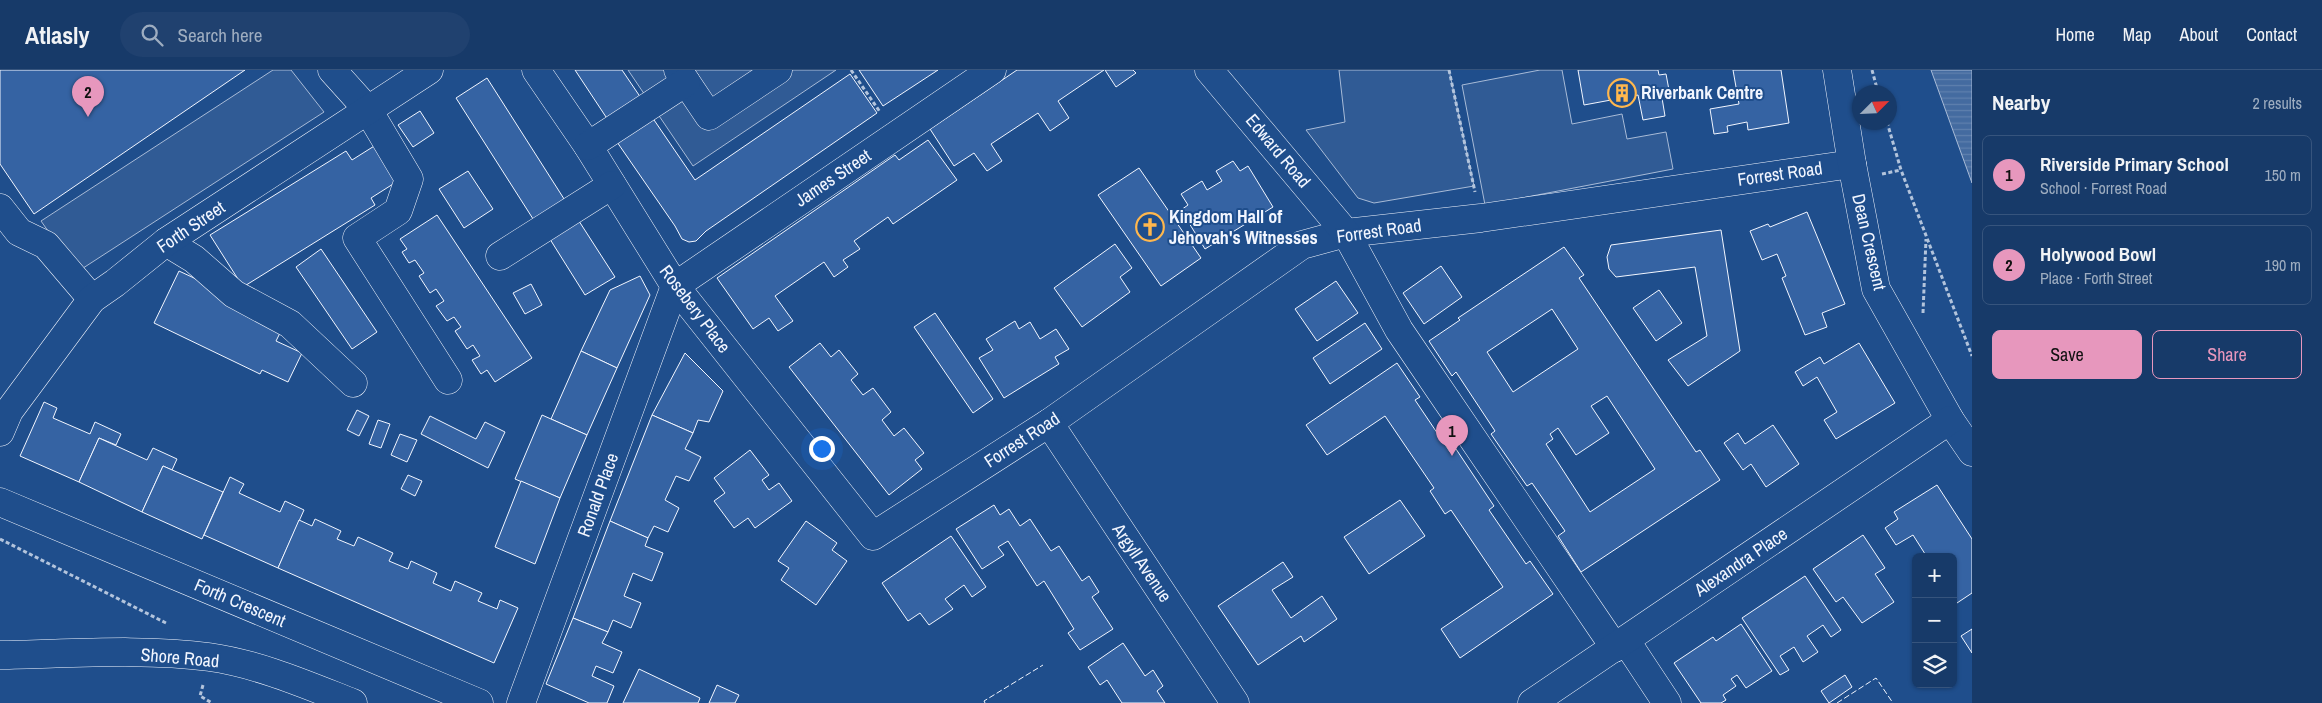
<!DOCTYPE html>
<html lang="en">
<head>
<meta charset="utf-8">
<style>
	:root { --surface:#173a69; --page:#20416f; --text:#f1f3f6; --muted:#9eadc0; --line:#36547d; --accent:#e797bd }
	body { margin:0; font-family:"Archivo Narrow",sans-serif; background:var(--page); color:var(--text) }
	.controls { position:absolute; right:15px; bottom:15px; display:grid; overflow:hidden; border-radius:8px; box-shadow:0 1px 4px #0004 }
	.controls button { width:45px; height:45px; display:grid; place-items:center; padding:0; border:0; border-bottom:1px solid var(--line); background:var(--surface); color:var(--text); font:25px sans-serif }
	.compass { position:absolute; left:1852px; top:15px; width:45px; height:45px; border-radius:50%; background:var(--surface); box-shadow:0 1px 4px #0004; rotate:66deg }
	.you { position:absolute; left:821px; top:378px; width:18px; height:18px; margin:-12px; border:4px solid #fff; border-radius:50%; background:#1a73e8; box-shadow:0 0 0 8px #1a73e833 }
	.badge { display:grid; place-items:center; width:32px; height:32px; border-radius:50%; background:var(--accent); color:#111; font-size:16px; font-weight:700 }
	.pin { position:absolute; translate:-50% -41px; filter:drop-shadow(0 1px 2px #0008) }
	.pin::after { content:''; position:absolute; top:26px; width:18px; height:15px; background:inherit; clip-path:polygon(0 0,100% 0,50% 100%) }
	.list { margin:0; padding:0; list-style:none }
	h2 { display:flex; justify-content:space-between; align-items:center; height:65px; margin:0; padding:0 20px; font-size:21px }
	h2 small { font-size:16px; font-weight:400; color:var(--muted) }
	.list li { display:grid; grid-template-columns:32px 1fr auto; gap:15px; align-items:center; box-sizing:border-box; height:80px; margin:0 10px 10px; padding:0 10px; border:1px solid var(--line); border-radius:8px }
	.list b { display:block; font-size:19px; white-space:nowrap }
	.list p { margin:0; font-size:16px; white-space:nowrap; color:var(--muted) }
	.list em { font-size:16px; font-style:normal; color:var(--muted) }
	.actions { display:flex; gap:10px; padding:15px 20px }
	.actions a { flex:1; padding:11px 0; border:1px solid var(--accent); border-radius:8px; text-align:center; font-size:18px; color:var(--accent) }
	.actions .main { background:var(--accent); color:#111 }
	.icon { flex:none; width:28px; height:28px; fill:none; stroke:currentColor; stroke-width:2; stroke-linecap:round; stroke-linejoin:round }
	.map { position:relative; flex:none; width:1972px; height:633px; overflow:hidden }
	header { display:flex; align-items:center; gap:30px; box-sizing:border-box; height:70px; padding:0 25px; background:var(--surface); border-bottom:1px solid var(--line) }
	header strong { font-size:24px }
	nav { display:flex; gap:28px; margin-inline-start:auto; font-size:18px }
	.search { width:350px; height:45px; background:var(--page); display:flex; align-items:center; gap:12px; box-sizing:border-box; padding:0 18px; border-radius:28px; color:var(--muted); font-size:19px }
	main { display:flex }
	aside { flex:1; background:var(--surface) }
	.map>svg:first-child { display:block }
	.built { fill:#305b95; stroke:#a8bbd7 }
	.water { fill:url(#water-rules); stroke:#a8bbd7 }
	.building { fill:#3563a3; stroke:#f2f6ff; fill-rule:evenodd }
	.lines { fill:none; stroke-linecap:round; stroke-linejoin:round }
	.minor-casing { stroke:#f2f6ff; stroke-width:29 }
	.path { stroke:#b3c4dc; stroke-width:3; stroke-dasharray:4 2.5; stroke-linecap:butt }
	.minor { stroke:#1f4e8c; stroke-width:28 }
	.fence { stroke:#f2f6ff; stroke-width:1; stroke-dasharray:6 2.5; stroke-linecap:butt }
	.labels { text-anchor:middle; stroke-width:4; stroke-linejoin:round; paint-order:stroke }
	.poi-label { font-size:18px; font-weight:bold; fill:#f2f6ff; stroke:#1f4e8c; text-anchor:start }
	.street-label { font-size:18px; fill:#f2f6ff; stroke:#1f4e8c }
</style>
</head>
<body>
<header>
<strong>Atlasly</strong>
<div class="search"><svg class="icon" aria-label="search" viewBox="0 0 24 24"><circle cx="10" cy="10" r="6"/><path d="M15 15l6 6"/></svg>Search here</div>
<nav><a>Home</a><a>Map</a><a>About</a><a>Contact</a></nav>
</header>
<main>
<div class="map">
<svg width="1972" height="633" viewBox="0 0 1972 633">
	<defs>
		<pattern id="water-rules" width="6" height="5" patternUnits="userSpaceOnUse" patternTransform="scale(1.25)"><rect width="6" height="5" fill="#446ba0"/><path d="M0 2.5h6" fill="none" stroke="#5f81ae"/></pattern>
	</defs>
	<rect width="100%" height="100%" fill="#1f4e8c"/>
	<!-- built -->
	<g class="built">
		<path d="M273,0H291L324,42L77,202L41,151Z"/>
		<path d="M628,0H836L693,96Z"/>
		<path d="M1339,0H1449L1474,116L1374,133L1358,128L1306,60L1345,52Z"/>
		<path d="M1540,0H1562L1572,54L1622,44L1627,69L1666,62L1673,99L1485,135L1462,15Z"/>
	</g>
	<!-- water -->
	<path class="water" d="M1931,0H1972V113Z"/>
	<!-- building -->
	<g class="building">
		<path d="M0,0H245L34,144L0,94Z"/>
		<path d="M575,0H622L643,31L610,53Z"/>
		<path d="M859,0H938L883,36Z"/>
		<path d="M1017,0H1104L1058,31L1069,48L1050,61L1038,43L991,74L1002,91L987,101L974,83L954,96L930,59Z"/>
		<path d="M1105,0H1133L1136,3L1116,17Z"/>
		<path d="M1578,0H1658L1659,5L1666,4L1669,20L1661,22L1665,46L1643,50L1638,25L1584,35Z"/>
		<path d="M1733,0H1781L1789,53L1748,60L1747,52L1727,56L1728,62L1714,64L1710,39L1739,34Z"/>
		<path d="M850,4L877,43L706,161L696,171L689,172L682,169L675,156L617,72L652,47L695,110Z"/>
		<path d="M487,8L566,132L535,152L456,28Z"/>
		<path d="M420,41L434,63L413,77L398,55Z"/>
		<path d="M928,70L957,110L893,154L888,147L854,171L860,179L843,190L848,197L834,207L824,192L775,226L793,251L778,261L769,248L753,259L717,208L895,85L899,90Z"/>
		<path d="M379,73L401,109L371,128L375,135L243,217L210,165L346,81L352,90Z"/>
		<path d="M1233,91L1240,101L1248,96L1273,137L1205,179L1181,140L1188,135L1181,124L1202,111L1207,120L1222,111L1216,101Z"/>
		<path d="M1139,98L1201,188L1161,216L1098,125Z"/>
		<path d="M468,101L493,139L464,158L439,119Z"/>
		<path d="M1807,142L1845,234L1822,243L1827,257L1805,265L1782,208L1786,206L1777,184L1762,190L1750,161L1768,154L1770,157Z"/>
		<path d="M437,145L532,288L495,312L487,300L481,304L472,290L480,286L473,275L467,279L455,261L461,257L454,247L447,251L436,236L444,231L436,219L430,223L419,206L424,203L415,190L409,193L402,182L407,179L400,169Z"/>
		<path d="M577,148L615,207L585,225L548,166Z"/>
		<path d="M1721,160L1740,281L1688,316L1668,290L1707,266L1695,197L1616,207L1609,199L1607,187L1611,175Z"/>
		<path d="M1115,174L1132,198L1120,207L1130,222L1082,257L1054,218Z"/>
		<path d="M1564,177L1584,205L1579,208L1696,382L1700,380L1720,410L1581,502L1558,466L1565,461L1532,413L1527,416L1491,364L1495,361L1456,302L1452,306L1429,271L1460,250L1458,248ZM1552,239L1578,279L1513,322L1487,282ZM1607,326L1655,399L1590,442L1546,374L1553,369L1550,364L1558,358L1576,385L1609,363L1591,336Z"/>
		<path d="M321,179L377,262L352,279L296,197Z"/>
		<path d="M1441,196L1462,227L1424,254L1403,223Z"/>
		<path d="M179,201L224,222L282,259L276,271L302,283L288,312L262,300L260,304L154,253Z"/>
		<path d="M640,206L650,225L617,298L581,281L610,220Z"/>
		<path d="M1336,211L1358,243L1317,271L1295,239Z"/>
		<path d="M531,214L542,235L525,244L513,223Z"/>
		<path d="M1659,220L1682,253L1656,271L1633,238Z"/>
		<path d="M935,243L993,329L973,343L914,257Z"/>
		<path d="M1015,251L1019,259L1030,252L1040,269L1056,259L1069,279L1055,287L1059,294L1004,328L979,288L993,280L986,269Z"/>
		<path d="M1365,253L1382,279L1330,314L1313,288Z"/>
		<path d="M820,273L831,287L839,280L858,304L851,310L863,325L873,318L891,342L882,350L894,366L904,358L924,383L915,390L922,399L889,425L789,297Z"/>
		<path d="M1859,273L1895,333L1836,369L1824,350L1837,342L1817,307L1803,316L1795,302L1820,287L1824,294Z"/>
		<path d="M581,281L617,298L587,365L551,349Z"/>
		<path d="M685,283L723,321L709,352L698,350L693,363L652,345Z"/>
		<path d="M1397,293L1420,327L1415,330L1450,382L1456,379L1494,436L1489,440L1526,494L1530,491L1553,524L1460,588L1441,559L1503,517L1451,440L1445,444L1430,421L1434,418L1385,346L1327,385L1306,355Z"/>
		<path d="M44,332L57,338L53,348L90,364L95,352L121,364L116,375L99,368L79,412L20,386Z"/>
		<path d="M357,340L369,346L359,366L347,360Z"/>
		<path d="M542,345L587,365L560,428L515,409Z"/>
		<path d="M652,345L693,363L685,379L701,387L689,411L676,406L665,430L679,438L668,462L654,456L648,468L610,451Z"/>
		<path d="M430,346L476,369L485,352L505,362L488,398L421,364Z"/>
		<path d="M378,350L390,354L381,378L369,374Z"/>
		<path d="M1773,355L1799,394L1766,417L1751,394L1743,400L1724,373L1738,363L1745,374Z"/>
		<path d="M400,364L417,370L407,392L391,385Z"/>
		<path d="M99,368L147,390L153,378L177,389L172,400L163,396L142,442L79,412Z"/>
		<path d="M750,380L769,405L762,410L769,420L779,413L792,431L755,458L748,448L734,458L714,431L725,423L714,408Z"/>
		<path d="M163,396L223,422L202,469L142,442Z"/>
		<path d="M408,405L422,411L415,426L401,419Z"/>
		<path d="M230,407L244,414L239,423L280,442L285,431L304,440L278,498L204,465Z"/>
		<path d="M521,411L560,428L535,494L495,477Z"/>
		<path d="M1937,415L1972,469V523L1957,533L1953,528V487H1927L1913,465L1896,475L1885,458L1898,449L1894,442Z"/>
		<path d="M1400,430L1425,466L1369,504L1344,467Z"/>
		<path d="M994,435L1000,445L1009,439L1020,456L1030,449L1051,481L1059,476L1082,511L1089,506L1099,522L1092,527L1113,559L1080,580L1068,563L1074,559L1044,511L1037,516L1008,471L998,477L1004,485L982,499L956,459Z"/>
		<path d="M315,449L341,461L337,469L354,476L358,467L393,483L389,491L408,499L411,491L437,503L433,513L451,521L455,511L482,523L478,531L497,539L500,530L518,538L494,593L278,498L299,450L312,456Z"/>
		<path d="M610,451L648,468L645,476L663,483L652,511L633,503L624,526L641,533L631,558L613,550L608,562L573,548Z"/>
		<path d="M806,451L837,473L832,480L847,491L816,535L781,510L789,498L778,491Z"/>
		<path d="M1863,465L1885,498L1875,504L1894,532L1862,553L1843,527L1836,532L1813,499Z"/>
		<path d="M951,466L986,517L972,527L964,515L945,529L953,539L929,555L920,543L908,551L882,513Z"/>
		<path d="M1283,492L1293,507L1272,520L1291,548L1322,526L1337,549L1304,572L1301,566L1258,595L1218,536Z"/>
		<path d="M1805,506L1841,560L1831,567L1823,555L1807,566L1818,582L1803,592L1794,577L1780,586L1789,600L1780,605L1742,548Z"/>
		<path d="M573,548L608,562L602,573L622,582L613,603L596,596L592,606L614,616L607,633H589L546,614Z"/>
		<path d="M1741,554L1772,601L1746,618L1737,605L1731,609L1736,616L1723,625L1726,630L1721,633H1701L1674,593L1713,567L1716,571Z"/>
		<path d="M1972,559V583L1961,566Z"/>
		<path d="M1123,573L1145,606L1153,600L1163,616L1157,621L1165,633H1122L1107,610L1100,615L1088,597Z"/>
		<path d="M639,599L700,628L698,633H623Z"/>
		<path d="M1845,605L1852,617L1829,633L1821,621Z"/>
		<path d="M717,615L739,625L735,633H709Z"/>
	</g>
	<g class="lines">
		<defs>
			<g id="minor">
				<path d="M332,0L368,40L409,109L398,141L357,168L448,310"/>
				<path d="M536,0L588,76L675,216L873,466L1049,353L1302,175L1346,163L1481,148L1852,94"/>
				<path d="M678,0L709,46L778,0"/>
				<path d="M1209,0L1346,163L1399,260L1615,578"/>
				<path d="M1837,0L1852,94L1876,219L1950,350L1972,382"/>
				<path d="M588,76L686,12"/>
				<path d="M0,138L19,162L46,175L92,229"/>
				<path d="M166,172L194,189L234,224L290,254L353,313"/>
				<path d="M500,186L612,115"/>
				<path d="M1049,353L1235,633"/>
				<path d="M0,362L9,341L92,229L115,213L166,172L429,0"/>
				<path d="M0,432L479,633"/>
				<path d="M1626,571L1667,633"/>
				<path d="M0,585C66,584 144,578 209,587C259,594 307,615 353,633"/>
				<path d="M521,633L675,216L992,0"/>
				<path d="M1532,633L1950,350"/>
			</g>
		</defs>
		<!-- minor casing -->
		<use href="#minor" class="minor-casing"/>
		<!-- path -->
		<g class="path">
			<path d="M851,0L880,42"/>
			<path d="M1449,0L1475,122"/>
			<path d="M1872,0L1878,22"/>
			<path d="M1887,52L1901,100L1972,286"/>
			<path d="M1882,104L1901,100"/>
			<path d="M1923,243L1926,169"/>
			<path d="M0,469L168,554"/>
			<path d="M203,615L200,626L212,633"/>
		</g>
		<!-- minor -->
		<use href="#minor" class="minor"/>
		<!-- fence -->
		<g class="fence">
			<path d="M985,633L984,631L1043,595"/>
			<path d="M1837,633L1876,608L1893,633"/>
		</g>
	</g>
	<!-- icons -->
	<defs>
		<symbol id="building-ring" viewBox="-11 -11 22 22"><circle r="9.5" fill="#1f4e8c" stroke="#ffb74d" stroke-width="1.5"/><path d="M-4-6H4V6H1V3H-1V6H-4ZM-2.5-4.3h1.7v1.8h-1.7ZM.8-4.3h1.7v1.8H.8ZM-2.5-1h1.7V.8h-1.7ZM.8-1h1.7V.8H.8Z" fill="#ffb74d"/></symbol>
		<symbol id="church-ring" viewBox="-11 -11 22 22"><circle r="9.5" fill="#1f4e8c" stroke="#ffb74d" stroke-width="1.5"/><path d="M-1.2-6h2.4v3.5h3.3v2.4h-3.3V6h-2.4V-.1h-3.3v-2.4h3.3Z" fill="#ffb74d"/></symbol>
	</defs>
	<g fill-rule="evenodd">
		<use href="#building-ring" x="1606" y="7" width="32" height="32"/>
		<use href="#church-ring" x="1134" y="141" width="32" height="32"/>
	</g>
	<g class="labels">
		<!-- poi labels -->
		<g class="poi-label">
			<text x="1641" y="29">Riverbank Centre</text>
			<text x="1169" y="153">Kingdom Hall of<tspan x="1169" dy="21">Jehovah's Witnesses</tspan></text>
		</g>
		<!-- street labels -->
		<g class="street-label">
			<text transform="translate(1278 81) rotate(50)" y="6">Edward Road</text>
			<text transform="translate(1780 104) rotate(-8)" y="6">Forrest Road</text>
			<text transform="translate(833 108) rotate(-34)" y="6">James Street</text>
			<text transform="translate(191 157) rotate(-34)" y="6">Forth Street</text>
			<text transform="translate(1379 161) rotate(-8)" y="6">Forrest Road</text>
			<text transform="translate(1869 172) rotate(77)" y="6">Dean Crescent</text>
			<text transform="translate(695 239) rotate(53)" y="6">Rosebery Place</text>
			<text transform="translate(1022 370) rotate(-33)" y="6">Forrest Road</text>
			<text transform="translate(598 425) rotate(-70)" y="6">Ronald Place</text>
			<text transform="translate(1741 492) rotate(-34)" y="6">Alexandra Place</text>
			<text transform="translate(1142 493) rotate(56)" y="6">Argyll Avenue</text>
			<text transform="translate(240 533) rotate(23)" y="6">Forth Crescent</text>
			<text transform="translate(180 588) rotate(5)" y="6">Shore Road</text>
		</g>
	</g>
</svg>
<div class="controls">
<button>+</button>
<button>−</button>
<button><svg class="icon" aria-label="layers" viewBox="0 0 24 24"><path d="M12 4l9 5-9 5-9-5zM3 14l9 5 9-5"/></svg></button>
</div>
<svg class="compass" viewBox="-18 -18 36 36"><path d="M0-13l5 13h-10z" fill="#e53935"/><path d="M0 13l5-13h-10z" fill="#9eadc0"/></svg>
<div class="you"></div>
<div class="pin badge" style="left:1452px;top:386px">1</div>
<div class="pin badge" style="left:88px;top:47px">2</div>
</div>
<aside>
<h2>Nearby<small>2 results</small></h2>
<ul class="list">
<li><span class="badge">1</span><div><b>Riverside Primary School</b><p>School · Forrest Road</p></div><em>150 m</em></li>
<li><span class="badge">2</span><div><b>Holywood Bowl</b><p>Place · Forth Street</p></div><em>190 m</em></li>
</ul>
<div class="actions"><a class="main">Save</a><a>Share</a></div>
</aside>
</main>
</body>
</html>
